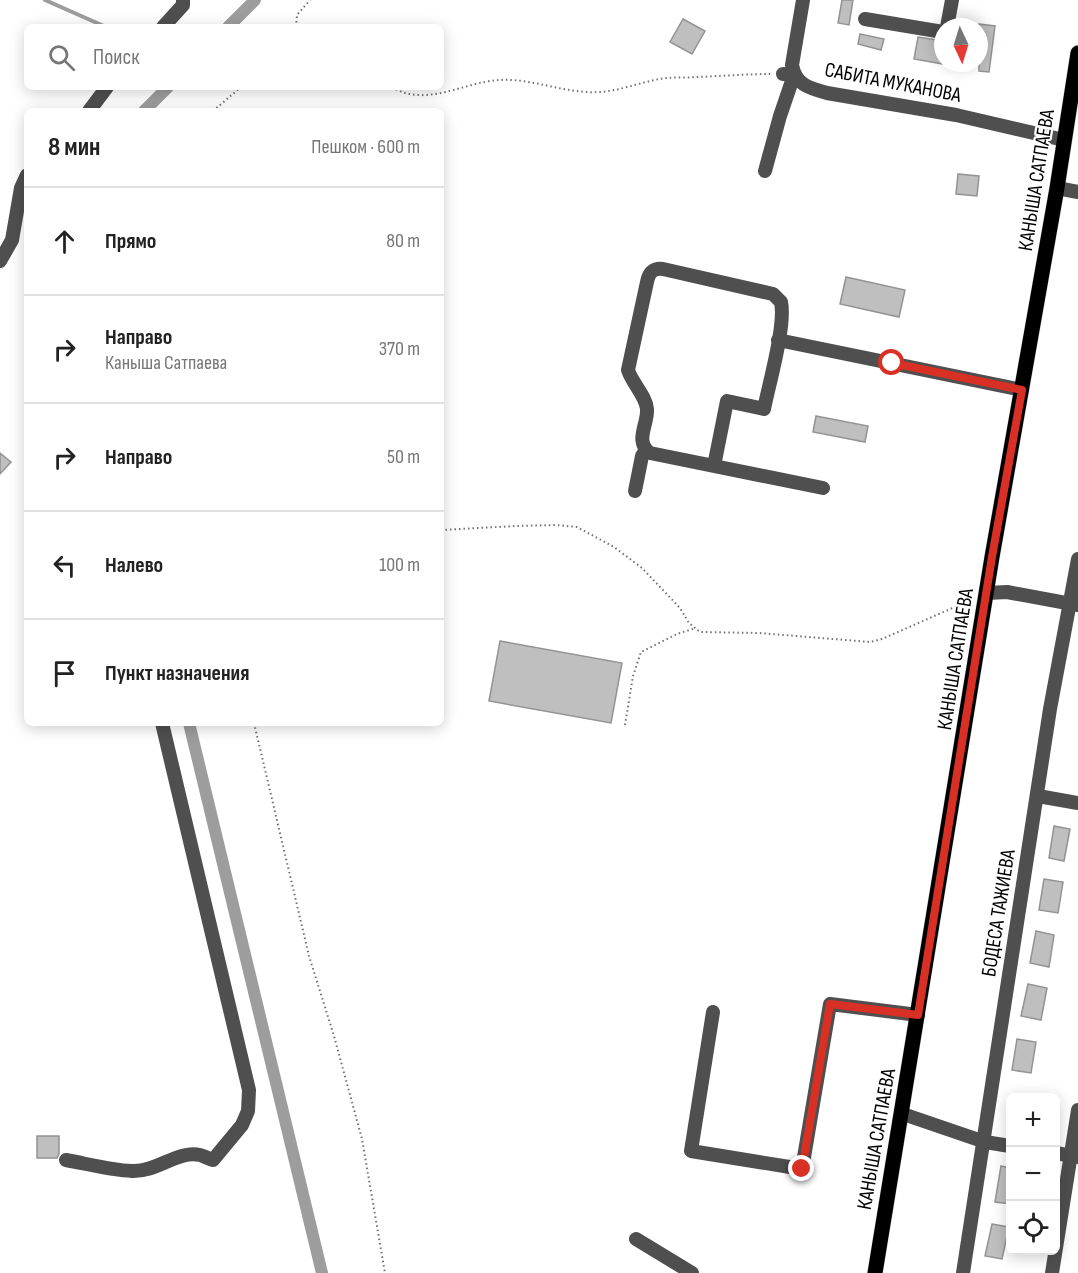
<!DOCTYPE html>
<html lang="ru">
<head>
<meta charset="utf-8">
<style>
	:root { --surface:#fff; --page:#f2f2f2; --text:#222; --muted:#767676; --line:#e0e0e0 }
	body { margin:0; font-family:"Sofia Sans Condensed",sans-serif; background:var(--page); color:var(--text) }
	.controls { position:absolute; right:18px; bottom:18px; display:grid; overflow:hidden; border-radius:9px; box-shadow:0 3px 15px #0003 }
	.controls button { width:54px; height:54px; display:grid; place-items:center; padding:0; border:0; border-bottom:2px solid var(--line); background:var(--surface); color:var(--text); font:30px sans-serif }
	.compass { position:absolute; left:934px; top:18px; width:54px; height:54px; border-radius:50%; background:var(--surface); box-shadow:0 3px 15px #0003; rotate:176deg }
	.stop { position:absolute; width:18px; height:18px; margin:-14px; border:4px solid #d93025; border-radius:50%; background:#fff }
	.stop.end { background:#d93025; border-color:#fff; box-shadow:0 2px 6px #0008 }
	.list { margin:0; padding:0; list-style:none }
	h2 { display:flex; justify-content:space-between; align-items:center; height:78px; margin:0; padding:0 24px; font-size:26px }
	h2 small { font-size:20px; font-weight:400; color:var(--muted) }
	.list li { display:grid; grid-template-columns:39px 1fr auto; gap:18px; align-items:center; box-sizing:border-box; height:108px; padding:0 24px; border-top:2px solid var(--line) }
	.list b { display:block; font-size:22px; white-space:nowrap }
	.list p { margin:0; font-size:20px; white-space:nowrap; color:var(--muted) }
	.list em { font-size:20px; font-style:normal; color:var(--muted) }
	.icon { flex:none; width:33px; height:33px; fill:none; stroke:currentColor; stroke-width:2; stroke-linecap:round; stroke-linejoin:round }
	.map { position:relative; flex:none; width:1078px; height:1273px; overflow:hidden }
	.search { position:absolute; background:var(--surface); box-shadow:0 3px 15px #0003; left:24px; top:24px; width:420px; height:66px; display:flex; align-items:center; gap:15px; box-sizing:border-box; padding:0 21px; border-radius:9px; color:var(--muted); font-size:22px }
	.panel { position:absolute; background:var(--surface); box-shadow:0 3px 15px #0003; left:24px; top:108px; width:420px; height:618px; border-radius:9px }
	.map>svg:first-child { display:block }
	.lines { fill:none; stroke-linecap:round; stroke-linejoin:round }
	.stream { stroke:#9d9d9d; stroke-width:4 }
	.canal { stroke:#9d9d9d; stroke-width:12 }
	.building { fill:#bfbfbf; stroke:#939393; stroke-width:1.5 }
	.major-casing { stroke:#dbdbdb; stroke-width:16 }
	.path { stroke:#717171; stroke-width:2; stroke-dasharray:1.5 3; stroke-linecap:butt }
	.minor { stroke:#4f4f4f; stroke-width:14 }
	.major { stroke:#000; stroke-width:15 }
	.route { stroke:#d93025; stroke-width:8 }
	.labels { text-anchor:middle; stroke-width:4.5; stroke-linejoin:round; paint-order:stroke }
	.street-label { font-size:21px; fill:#000; stroke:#fff }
</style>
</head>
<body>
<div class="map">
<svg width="1078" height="1273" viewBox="0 0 1078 1273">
	<rect width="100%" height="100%" fill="#fff"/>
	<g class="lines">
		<!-- stream -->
		<path class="stream" d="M45,0L106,27"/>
		<!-- canal -->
		<g class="canal">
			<path d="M228,27L255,0"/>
			<path d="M144,111L168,87"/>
			<path d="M189,723L322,1273"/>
		</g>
	</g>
	<!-- building -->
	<g class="building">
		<path d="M842,0H853L849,25L838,23Z"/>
		<path d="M683,19L705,31L692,54L670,42Z"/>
		<path d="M979,24L995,26L989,72L979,71Z"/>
		<path d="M860,34L884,39L881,50L858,44Z"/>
		<path d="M918,37L943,41V64L914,59Z"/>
		<path d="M958,174L979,176L977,196L956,194Z"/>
		<path d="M846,277L905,290L899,317L840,304Z"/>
		<path d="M816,416L868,426L865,442L813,432Z"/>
		<path d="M0,453L11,462L0,474Z"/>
		<path d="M500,641L622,663L611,723L489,701Z"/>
		<path d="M1054,826L1070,829L1064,861L1049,858Z"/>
		<path d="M1044,879L1063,882L1058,913L1039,910Z"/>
		<path d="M1036,931L1054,935L1049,967L1030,963Z"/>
		<path d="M1028,984L1047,988L1041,1020L1021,1016Z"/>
		<path d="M1017,1039L1036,1042L1031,1073L1012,1070Z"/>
		<path d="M37,1136H59V1154L57,1158H37Z"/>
		<path d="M1001,1166L1011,1168V1204L995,1202Z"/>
		<path d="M992,1224L1009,1227L1002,1259L985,1256Z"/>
	</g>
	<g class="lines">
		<defs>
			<path id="major" d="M875,1273L992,557L1057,188L1078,53"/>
		</defs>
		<!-- major casing -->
		<use href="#major" class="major-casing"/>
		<!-- path -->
		<g class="path">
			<path d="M296,27L297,15L310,0"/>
			<path d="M392,87C425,108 464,82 499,80C533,78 565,94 599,92C621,91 643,81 666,78C676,77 687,78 698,77C722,76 747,74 771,74"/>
			<path d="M213,111L241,87"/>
			<path d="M441,530L516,526L556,525L577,527L614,547L642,568L680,608L689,623L700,632L759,633L870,642L882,639L973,599"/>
			<path d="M254,723L309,956L334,1036L362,1139L385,1273"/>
			<path d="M625,725L633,676L641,652L677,634L696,628"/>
		</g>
		<!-- minor -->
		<g class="minor">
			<path d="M803,0L792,65C796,85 809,88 827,93L956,115L1064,140"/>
			<path d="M865,19L943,32"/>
			<path d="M163,27L183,5V0"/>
			<path d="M947,27L952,0"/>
			<path d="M89,111L107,87"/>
			<path d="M765,171L780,116L794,75L783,74"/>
			<path d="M1057,188L1078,192"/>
			<path d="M0,261L12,240L21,188L27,175"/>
			<path d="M778,340L1022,390"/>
			<path d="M714,466L727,401L764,409C769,384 786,325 781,302L773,294L663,269C653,268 649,272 647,282L628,370C632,383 646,396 647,409C648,425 634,441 650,453L823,488"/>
			<path d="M635,491L642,456L646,450"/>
			<path d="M987,593L1007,592L1078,605"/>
			<path d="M1038,796L1078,803"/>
			<path d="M713,1012L691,1151L802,1169L830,1004L918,1015"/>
			<path d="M903,1114L985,1142L1010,1146"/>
			<path d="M1056,1153L1078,1157"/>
			<path d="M66,1160C88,1164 110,1170 132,1171C157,1172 178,1150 200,1155C204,1156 209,1159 213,1160L242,1125L248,1111L249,1090L162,723"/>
			<path d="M636,1239L692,1273"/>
			<path d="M963,1273L1050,709L1078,559"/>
			<path d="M1052,1273L1078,1110"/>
		</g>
		<!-- major -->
		<use href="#major" class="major"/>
	</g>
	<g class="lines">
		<!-- route -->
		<path class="route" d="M802,1169L830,1004L918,1015L992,557L1022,390L892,363"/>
	</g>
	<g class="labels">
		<!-- street labels -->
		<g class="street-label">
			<text transform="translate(893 82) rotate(11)" y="7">САБИТА МУКАНОВА</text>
			<text transform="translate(1036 180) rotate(-81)" y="7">КАНЫША САТПАЕВА</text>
			<text transform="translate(955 659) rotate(-81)" y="7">КАНЫША САТПАЕВА</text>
			<text transform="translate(998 913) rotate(-81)" y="7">БОДЕСА ТАЖИЕВА</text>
			<text transform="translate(876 1139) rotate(-80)" y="7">КАНЫША САТПАЕВА</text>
		</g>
	</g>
</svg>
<div class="controls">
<button>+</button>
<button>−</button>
<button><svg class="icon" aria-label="locate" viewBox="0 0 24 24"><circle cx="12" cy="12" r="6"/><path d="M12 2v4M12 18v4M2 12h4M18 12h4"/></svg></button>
</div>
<svg class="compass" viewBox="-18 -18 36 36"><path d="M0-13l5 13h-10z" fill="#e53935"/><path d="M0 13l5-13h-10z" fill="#767676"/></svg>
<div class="stop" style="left:892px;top:363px"></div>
<div class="stop end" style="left:802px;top:1169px"></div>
<div class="search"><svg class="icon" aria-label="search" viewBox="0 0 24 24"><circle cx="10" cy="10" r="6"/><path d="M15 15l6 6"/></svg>Поиск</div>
<section class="panel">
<h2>8 мин<small>Пешком · 600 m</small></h2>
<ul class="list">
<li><svg class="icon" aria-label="ahead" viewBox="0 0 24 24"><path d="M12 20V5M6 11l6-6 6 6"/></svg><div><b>Прямо</b></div><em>80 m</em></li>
<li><svg class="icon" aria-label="right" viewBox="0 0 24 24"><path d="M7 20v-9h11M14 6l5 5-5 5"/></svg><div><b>Направо</b><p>Каныша Сатпаева</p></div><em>370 m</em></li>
<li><svg class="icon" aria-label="right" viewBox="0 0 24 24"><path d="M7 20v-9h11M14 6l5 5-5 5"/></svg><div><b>Направо</b></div><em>50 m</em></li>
<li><svg class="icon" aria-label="left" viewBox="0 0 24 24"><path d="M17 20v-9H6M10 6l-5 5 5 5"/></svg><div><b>Налево</b></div><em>100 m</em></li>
<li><svg class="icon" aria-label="arrive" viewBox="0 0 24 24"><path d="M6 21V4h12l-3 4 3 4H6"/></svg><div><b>Пункт назначения</b></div></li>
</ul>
</section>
</div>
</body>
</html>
